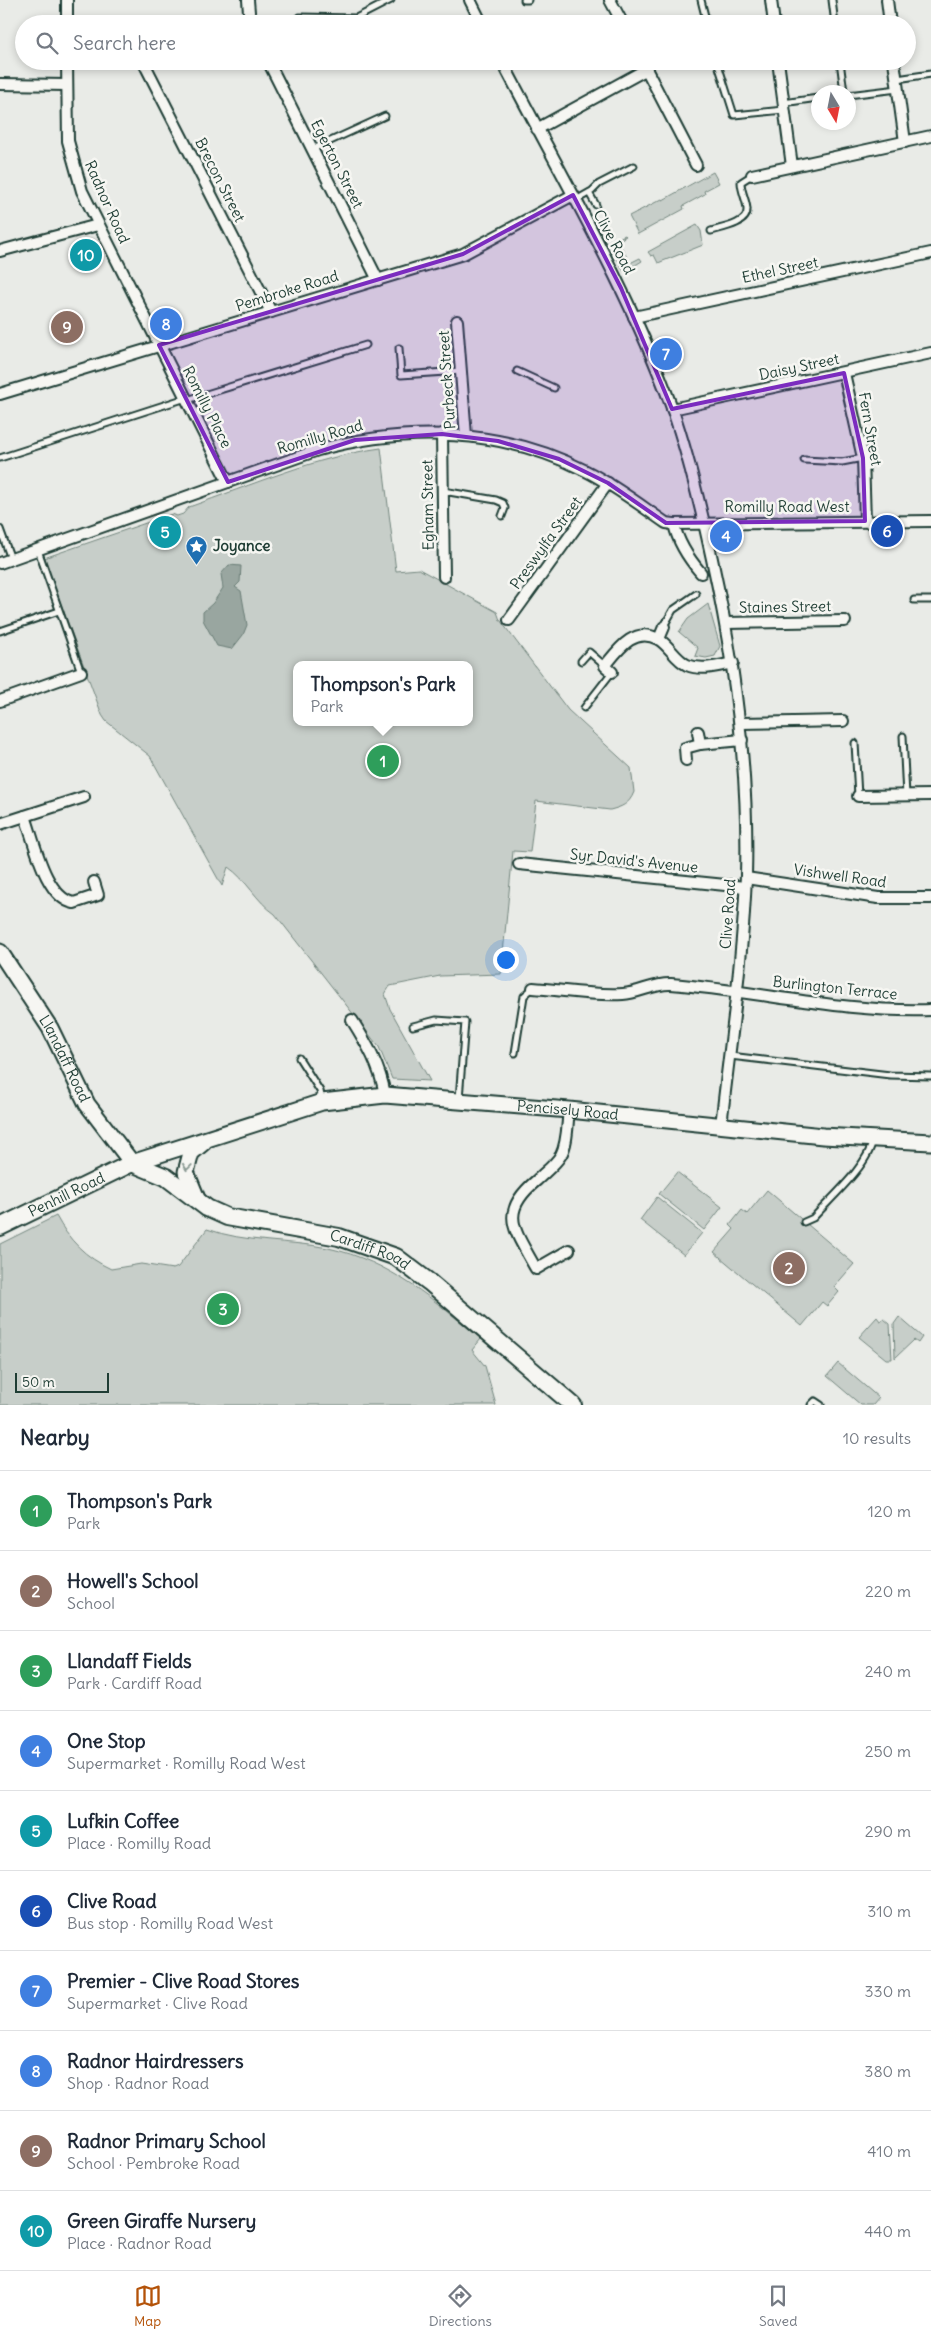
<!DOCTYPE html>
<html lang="en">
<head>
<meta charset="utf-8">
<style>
	:root { --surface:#fff; --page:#f2f2f3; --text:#1f2937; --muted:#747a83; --line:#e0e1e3; --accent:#b45309 }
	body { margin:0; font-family:Delius,sans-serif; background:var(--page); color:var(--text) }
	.compass { position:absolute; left:811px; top:85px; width:45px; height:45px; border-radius:50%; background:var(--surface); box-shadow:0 2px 8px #0003; rotate:170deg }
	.scale { position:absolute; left:15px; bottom:12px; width:94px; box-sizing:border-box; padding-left:5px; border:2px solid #1f3d34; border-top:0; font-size:14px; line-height:18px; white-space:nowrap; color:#1f3d34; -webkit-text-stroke:4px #f6f6f2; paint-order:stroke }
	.you { position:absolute; left:505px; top:959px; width:18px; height:18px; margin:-12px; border:4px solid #fff; border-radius:50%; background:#1a73e8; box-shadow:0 0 0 8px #1a73e833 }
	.badge { display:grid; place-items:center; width:32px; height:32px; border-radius:50%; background:var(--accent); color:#fff; font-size:16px; font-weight:700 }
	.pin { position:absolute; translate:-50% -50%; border:2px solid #fff; box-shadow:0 1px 5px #0006 }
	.popup { position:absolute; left:293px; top:661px; width:180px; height:65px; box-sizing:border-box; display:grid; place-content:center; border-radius:10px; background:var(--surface); filter:drop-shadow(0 1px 4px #0005); font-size:16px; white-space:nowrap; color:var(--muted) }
	.popup b { font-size:19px; color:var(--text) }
	.popup::after { content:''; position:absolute; left:50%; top:100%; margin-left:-10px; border:10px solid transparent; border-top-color:var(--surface) }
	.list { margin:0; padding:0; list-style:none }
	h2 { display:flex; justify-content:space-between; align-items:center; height:65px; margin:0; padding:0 20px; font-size:21px }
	h2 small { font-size:16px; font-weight:400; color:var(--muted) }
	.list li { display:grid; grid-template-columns:32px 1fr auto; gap:15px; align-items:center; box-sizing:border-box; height:80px; padding:0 20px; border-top:1px solid var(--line) }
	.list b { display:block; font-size:19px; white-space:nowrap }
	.list p { margin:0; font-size:16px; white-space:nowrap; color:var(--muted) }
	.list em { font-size:16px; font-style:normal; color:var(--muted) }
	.icon { flex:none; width:28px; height:28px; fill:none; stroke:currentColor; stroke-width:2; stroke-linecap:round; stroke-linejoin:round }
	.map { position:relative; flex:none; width:931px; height:1405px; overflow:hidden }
	.search { position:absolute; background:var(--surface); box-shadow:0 2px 8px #0003; left:15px; right:15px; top:15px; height:55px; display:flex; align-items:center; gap:12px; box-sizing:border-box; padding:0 18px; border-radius:28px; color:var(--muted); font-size:19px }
	.sheet { height:865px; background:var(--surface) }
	nav { display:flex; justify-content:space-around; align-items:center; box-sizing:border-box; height:70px; border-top:1px solid var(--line); background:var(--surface); font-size:14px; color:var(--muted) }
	nav a { display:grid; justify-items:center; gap:2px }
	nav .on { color:var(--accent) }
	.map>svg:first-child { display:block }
	.green { fill:#c7cec9; stroke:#73867e; fill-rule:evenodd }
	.water { fill:#99a6a0; stroke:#687c75 }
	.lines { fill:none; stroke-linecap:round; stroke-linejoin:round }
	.lane-casing { stroke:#1f3d34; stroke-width:9 }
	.street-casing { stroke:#1f3d34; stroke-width:14 }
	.secondary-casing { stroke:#1f3d34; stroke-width:19 }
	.primary-casing { stroke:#1f3d34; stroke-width:20 }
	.lane { stroke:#f6f6f2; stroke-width:5 }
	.street { stroke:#f6f6f2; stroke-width:10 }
	.secondary { stroke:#f6f6f2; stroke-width:15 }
	.primary { stroke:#f6f6f2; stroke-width:16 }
	.oneway { stroke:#8a9a93 }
	.marked { fill:#7b2cbf; fill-opacity:0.2; stroke:#7b2cbf; stroke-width:4; stroke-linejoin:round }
	.labels { text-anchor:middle; stroke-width:5; stroke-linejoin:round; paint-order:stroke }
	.street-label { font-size:15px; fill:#1f3d34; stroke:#f6f6f2 }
	.poi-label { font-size:15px; font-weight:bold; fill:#1f3d34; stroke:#f6f6f2; text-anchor:start }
</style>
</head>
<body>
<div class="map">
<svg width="931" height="1405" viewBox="0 0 931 1405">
	<rect width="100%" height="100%" fill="#e9ebe7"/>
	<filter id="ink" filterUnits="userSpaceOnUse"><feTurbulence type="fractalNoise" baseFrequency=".02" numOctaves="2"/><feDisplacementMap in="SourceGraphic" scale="10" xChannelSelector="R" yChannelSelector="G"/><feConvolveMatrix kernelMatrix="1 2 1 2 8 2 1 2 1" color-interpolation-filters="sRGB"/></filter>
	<g filter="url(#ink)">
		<!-- green -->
		<g class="green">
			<path d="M713,172L719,183L704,191L705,194L683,206L684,209L638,234L629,216L662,199L663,200Z"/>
			<path d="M697,225L701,231L703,245L658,263L654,255L651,256L648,252Z"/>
			<path d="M625,235L626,236L618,241L630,263L640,258L642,261L624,272L609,242Z"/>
			<path d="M381,448L396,571L419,569L497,612L500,620L568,710L631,768L634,792C629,805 621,807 610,810L536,801L530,852L513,851L501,974L440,976L390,986L385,994L390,1009L430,1081L392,1079L379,1047L275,914C256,901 247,880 228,867L222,886L150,756L106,721L102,715L44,558L172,514L177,516L183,514L189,507C252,485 315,457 381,448ZM297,665H469V722H297Z"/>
			<path d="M708,604L720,646L715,656L706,658L695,656L698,648L679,632L688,619Z"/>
			<path d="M677,1172L722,1207L704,1230L659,1194Z"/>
			<path d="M767,1190L854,1264L834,1287L839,1292L827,1306L822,1302L802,1326L714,1252L734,1229L730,1225L742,1210L747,1214Z"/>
			<path d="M657,1197L702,1233L684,1255L640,1220Z"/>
			<path d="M56,1216C69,1240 85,1257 111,1269L141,1264L173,1269L178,1267L207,1229C245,1243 289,1240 328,1248C390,1261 434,1300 481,1339L472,1350L485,1366L496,1405H0V1244Z"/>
			<path d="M877,1317L880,1321L884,1319L890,1324L892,1359H886L859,1337Z"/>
			<path d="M899,1317L922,1337L918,1343L914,1340L895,1358L894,1324Z"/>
			<path d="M838,1363L879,1398L873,1405H861L827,1376Z"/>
		</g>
		<!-- water -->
		<path class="water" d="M229,565L241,566L240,582L235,587L241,591L247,625L243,635L232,649L217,646L203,620V612L213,603L223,588L221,574Z"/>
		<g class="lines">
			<defs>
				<g id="lane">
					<path d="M524,0H528"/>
					<path d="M701,0L707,24"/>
					<path d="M832,0L835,24"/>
					<path d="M300,17L356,18L391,0"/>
					<path d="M717,61L734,115L784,110"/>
					<path d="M840,61L844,92"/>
					<path d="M897,79L931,74"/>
					<path d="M848,95L898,89"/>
					<path d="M783,103L818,98"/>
					<path d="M313,149L385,116"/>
					<path d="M589,193L596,205"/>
					<path d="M576,200L592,191L599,184L634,166"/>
					<path d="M711,231C721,228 748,224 747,210C747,201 741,192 741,182L752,175"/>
					<path d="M399,348L401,375L461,371"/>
					<path d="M517,371L554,388"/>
					<path d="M187,400L366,345"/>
					<path d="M0,458L186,398"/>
					<path d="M804,460L842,462L863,458"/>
					<path d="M443,491L496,500L503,503L505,508L502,516"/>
					<path d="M0,529L11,559"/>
					<path d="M38,550L81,672"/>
					<path d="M914,600H931"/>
					<path d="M664,626L673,610L696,594"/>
					<path d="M0,631L59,611"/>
					<path d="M581,661L589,652L605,666"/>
					<path d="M584,708L612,672"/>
					<path d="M903,736L906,796"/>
					<path d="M855,743L858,796"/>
					<path d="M413,1026L436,1020L465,1022L459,1099"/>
					<path d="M515,1053L524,996L533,988"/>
					<path d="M730,1056L890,1075L931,1076"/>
					<path d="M299,1058L320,1091L322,1101"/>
					<path d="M804,1222L813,1218C831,1198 869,1165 873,1139"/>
					<path d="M811,1405L815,1401L821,1405"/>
				</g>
				<g id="street">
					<path d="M67,0V24"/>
					<path d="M248,0L250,24"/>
					<path d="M470,0L482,24"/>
					<path d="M610,0L623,24"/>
					<path d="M771,0L774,24"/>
					<path d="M887,0L890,24"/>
					<path d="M67,61L68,141L82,191L228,482"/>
					<path d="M143,61L271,312"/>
					<path d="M268,61L378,280"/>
					<path d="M502,61C561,175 628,287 672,408C689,457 701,508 712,559C735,664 749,768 746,875C743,958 730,1044 721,1126"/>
					<path d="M642,61L696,165"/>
					<path d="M778,61L792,166"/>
					<path d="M894,61L905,142"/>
					<path d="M0,84L67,85"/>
					<path d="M537,129L647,69"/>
					<path d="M752,175L931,136"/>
					<path d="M0,251L98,225"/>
					<path d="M634,317L931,253"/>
					<path d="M457,321L466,436"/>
					<path d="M844,373L863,458L865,521"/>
					<path d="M0,394L463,254L573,195"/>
					<path d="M672,409L931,353"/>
					<path d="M442,434L444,577"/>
					<path d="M674,524C678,543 689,559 701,573"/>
					<path d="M0,563L318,450C407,426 503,428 586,471C614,485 640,505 666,523L674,524L931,521"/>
					<path d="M509,620L608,483"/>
					<path d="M726,623L845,621"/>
					<path d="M659,639L664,627"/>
					<path d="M612,672L605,666C618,650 634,626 658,639C669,645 675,659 687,665C702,671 718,666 733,663"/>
					<path d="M0,701L81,672"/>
					<path d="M741,723L843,721"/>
					<path d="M698,732L700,744"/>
					<path d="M686,760L685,748L700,744L742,740"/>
					<path d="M858,796L931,795"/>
					<path d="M25,816C34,840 45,898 74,903L98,895L94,882"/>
					<path d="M0,824L84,797"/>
					<path d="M519,864L745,887"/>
					<path d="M746,878L878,898H931"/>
					<path d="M533,988C562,990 594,996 623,994C639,993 655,983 671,984C758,991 844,1013 931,1010"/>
					<path d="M352,1020C367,1044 380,1066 385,1095"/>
					<path d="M569,1110C567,1124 568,1142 561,1155C555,1165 545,1172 537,1180C497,1213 515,1230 536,1269L569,1250"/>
				</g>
				<g id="secondary">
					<path id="s1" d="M0,952L50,1028L87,1104L132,1163L322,1102L385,1095L569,1110L823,1136L931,1142"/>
					<path d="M198,1201L186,1172L191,1153L204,1142"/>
				</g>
				<g id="primary">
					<path id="s2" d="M0,1227L132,1163L166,1177L207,1208L227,1217L339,1237L396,1257L429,1282L573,1405"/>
				</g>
			</defs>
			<!-- lane casing -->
			<use href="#lane" class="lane-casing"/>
			<!-- street casing -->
			<use href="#street" class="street-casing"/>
			<!-- secondary casing -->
			<use href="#secondary" class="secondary-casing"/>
			<!-- primary casing -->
			<use href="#primary" class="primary-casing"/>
			<!-- lane -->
			<use href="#lane" class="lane"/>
			<!-- street -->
			<use href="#street" class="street"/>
			<!-- secondary -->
			<use href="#secondary" class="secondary"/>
			<!-- primary -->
			<use href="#primary" class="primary"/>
		</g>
		<!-- one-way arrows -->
		<defs><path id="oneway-chevron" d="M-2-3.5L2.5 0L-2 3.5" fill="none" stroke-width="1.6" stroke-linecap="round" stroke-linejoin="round" transform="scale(1.25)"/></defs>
		<use class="oneway" href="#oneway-chevron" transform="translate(187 1167) rotate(98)"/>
	</g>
	<!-- marked area -->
	<path class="marked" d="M573,195L621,288L672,409L844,373L863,458L865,521L666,523L608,483L559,459L498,441L442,434L355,440L228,482L159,345L463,254Z"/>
	<!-- icons -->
	<defs>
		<symbol id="sight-pin" viewBox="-11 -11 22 30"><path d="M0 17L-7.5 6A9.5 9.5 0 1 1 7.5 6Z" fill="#1f6fb2" stroke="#f6f6f2"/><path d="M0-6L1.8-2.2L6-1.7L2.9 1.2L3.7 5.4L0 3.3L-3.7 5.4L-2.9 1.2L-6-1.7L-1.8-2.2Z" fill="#fff"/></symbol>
	</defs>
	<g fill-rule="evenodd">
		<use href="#sight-pin" x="184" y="534" width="25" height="34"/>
	</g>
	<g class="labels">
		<!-- street labels -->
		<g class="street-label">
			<text transform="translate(337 164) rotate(63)" y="5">Egerton Street</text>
			<text transform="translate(220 180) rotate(63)" y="5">Brecon Street</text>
			<text transform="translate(107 202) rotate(66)" y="5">Radnor Road</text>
			<text transform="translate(614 242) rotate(62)" y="5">Clive Road</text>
			<text transform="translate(780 270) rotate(-12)" y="5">Ethel Street</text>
			<text transform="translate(287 291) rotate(-17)" y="5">Pembroke Road</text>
			<text transform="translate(799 367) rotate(-12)" y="5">Daisy Street</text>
			<text transform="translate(447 380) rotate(-94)" y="5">Purbeck Street</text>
			<text transform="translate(207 407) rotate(63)" y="5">Romilly Place</text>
			<text transform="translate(870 429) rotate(80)" y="5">Fern Street</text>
			<text transform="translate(320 437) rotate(-16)" y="5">Romilly Road</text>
			<text transform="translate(428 505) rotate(-91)" y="5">Egham Street</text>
			<text x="787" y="512">Romilly Road West</text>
			<text transform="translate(546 543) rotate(-54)" y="5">Preswylfa Street</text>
			<text transform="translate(785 607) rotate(-1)" y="5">Staines Street</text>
			<text transform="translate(634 861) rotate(6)" y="5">Syr David's Avenue</text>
			<text transform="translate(840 876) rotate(8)" y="5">Vishwell Road</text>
			<text transform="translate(728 914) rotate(-86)" y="5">Clive Road</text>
			<text transform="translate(835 988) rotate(6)" y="5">Burlington Terrace</text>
			<text dy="5" stroke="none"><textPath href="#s1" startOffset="125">Llandaff Road</textPath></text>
			<text dy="5" stroke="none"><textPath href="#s1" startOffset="696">Pencisely Road</textPath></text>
			<text dy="5" stroke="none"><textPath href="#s2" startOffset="74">Penhill Road</textPath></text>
			<text dy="5" stroke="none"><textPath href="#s2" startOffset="404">Cardiff Road</textPath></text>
		</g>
		<!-- poi labels -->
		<g class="poi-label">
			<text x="213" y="551">Joyance</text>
		</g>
	</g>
</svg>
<svg class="compass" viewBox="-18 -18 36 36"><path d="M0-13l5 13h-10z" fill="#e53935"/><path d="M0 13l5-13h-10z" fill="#747a83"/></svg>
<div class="scale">50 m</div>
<div class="you"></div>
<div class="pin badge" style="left:383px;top:761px;background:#2e9e5b">1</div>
<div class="popup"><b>Thompson's Park</b>Park</div>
<div class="pin badge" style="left:789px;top:1268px;background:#8d6e63">2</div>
<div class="pin badge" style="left:223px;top:1309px;background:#2e9e5b">3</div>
<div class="pin badge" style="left:726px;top:536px;background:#3f7fe0">4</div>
<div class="pin badge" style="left:165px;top:532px;background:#0f9aa8">5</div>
<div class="pin badge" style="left:887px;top:531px;background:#1a4fb4">6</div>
<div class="pin badge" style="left:666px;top:354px;background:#3f7fe0">7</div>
<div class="pin badge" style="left:166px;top:324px;background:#3f7fe0">8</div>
<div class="pin badge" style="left:67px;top:327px;background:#8d6e63">9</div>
<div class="pin badge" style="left:86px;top:255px;background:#0f9aa8">10</div>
<div class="search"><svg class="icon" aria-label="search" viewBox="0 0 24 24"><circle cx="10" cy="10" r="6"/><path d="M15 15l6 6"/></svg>Search here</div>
</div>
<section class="sheet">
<h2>Nearby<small>10 results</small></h2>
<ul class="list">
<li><span class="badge" style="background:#2e9e5b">1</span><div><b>Thompson's Park</b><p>Park</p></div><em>120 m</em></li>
<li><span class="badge" style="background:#8d6e63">2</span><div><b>Howell's School</b><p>School</p></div><em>220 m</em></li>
<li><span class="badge" style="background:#2e9e5b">3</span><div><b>Llandaff Fields</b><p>Park · Cardiff Road</p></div><em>240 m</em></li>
<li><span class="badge" style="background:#3f7fe0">4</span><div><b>One Stop</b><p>Supermarket · Romilly Road West</p></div><em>250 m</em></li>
<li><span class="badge" style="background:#0f9aa8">5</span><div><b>Lufkin Coffee</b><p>Place · Romilly Road</p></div><em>290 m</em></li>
<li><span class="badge" style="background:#1a4fb4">6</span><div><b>Clive Road</b><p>Bus stop · Romilly Road West</p></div><em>310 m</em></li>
<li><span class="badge" style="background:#3f7fe0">7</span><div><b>Premier - Clive Road Stores</b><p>Supermarket · Clive Road</p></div><em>330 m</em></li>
<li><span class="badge" style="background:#3f7fe0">8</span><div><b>Radnor Hairdressers</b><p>Shop · Radnor Road</p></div><em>380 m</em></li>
<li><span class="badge" style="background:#8d6e63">9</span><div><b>Radnor Primary School</b><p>School · Pembroke Road</p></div><em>410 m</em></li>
<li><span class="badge" style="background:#0f9aa8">10</span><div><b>Green Giraffe Nursery</b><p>Place · Radnor Road</p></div><em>440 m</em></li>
</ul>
</section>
<nav>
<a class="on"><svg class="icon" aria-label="map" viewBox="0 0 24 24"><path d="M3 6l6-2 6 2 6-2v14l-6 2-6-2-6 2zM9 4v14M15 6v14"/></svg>Map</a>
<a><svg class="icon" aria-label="directions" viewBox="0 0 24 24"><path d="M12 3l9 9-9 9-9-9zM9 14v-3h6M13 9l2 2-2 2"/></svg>Directions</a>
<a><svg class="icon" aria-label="saved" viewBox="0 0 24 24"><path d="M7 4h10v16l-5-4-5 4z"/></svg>Saved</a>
</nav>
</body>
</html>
